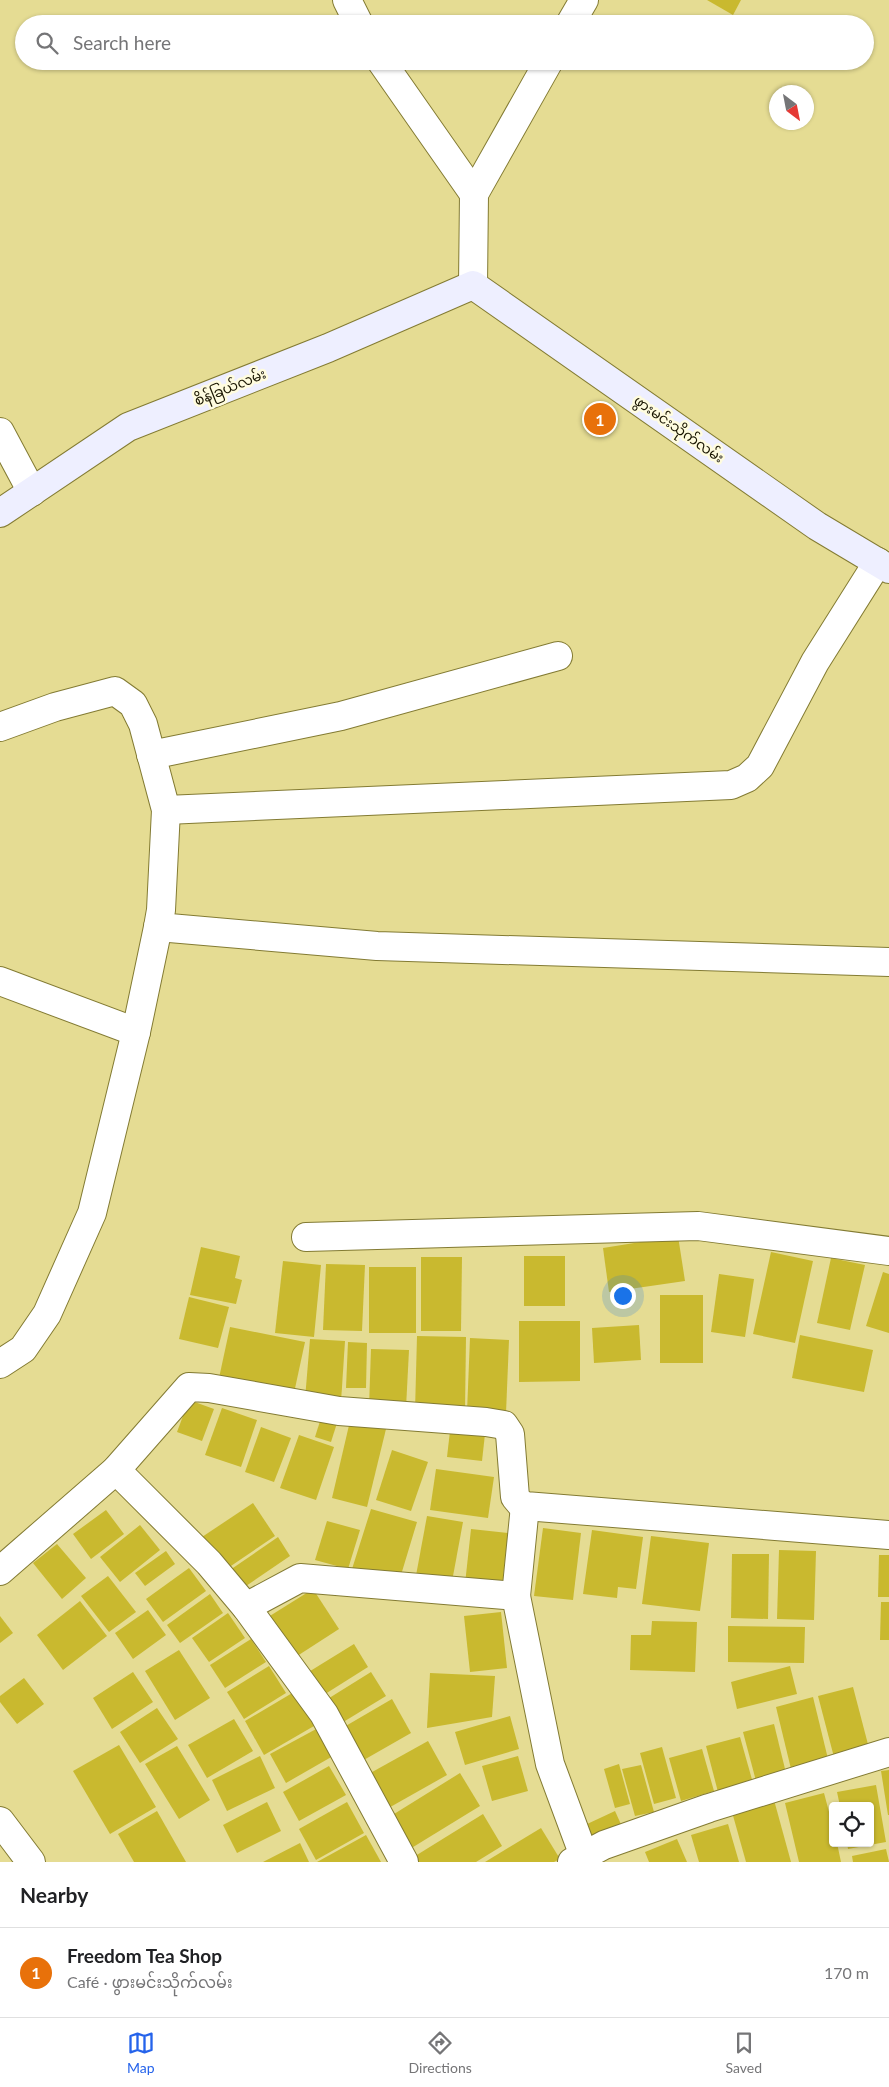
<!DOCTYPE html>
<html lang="en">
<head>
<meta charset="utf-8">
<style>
	:root { --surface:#fff; --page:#f2f2f2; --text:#202124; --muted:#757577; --line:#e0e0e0; --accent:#2563eb }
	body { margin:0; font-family:Lato,"Noto Sans Myanmar",sans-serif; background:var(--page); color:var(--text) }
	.controls { position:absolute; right:15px; bottom:15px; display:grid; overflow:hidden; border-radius:5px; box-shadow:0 1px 4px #0004 }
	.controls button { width:45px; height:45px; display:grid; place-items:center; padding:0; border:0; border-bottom:1px solid var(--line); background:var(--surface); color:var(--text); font:25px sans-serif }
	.compass { position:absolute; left:769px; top:85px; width:45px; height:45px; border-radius:50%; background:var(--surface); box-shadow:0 1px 4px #0004; rotate:148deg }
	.you { position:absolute; left:622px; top:1295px; width:18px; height:18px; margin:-12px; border:4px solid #fff; border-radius:50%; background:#1a73e8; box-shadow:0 0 0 8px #1a73e833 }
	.badge { display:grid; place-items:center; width:32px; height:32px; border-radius:50%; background:var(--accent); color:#fff; font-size:16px; font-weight:700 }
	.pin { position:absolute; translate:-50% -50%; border:2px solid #fff; box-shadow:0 1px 5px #0006 }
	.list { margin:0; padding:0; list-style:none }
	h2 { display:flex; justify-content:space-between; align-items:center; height:65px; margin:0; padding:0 20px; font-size:21px }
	h2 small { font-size:16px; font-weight:400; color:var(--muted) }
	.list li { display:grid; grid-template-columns:32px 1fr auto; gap:15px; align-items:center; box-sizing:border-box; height:90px; padding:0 20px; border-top:1px solid var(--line) }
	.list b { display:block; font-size:19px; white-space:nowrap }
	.list p { margin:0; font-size:16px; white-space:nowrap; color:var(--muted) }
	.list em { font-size:16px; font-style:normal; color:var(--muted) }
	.icon { flex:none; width:28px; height:28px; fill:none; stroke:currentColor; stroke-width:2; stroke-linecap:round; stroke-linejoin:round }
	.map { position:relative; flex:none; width:889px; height:1862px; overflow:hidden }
	.search { position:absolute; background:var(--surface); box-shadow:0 1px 4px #0004; left:15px; right:15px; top:15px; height:55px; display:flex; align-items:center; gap:12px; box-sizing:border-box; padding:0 18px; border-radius:28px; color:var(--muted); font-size:19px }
	.sheet { height:155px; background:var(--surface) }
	nav { display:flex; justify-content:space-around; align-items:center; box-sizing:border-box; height:70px; border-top:1px solid var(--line); background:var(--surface); font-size:14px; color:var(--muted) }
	nav a { display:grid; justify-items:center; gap:2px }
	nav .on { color:var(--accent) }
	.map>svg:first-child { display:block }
	.building { fill:#c9b92f }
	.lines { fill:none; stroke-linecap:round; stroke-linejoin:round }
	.street-casing { stroke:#837b33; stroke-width:30 }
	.secondary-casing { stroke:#837b33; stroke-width:30 }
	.street { stroke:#fff; stroke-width:28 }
	.secondary { stroke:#eeefff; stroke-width:28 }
	.labels { text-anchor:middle; stroke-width:5; stroke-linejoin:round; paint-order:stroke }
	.street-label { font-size:14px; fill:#191500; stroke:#fffcdf }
</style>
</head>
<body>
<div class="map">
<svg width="889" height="1862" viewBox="0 0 889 1862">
	<rect width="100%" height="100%" fill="#e5dc93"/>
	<!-- building -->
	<g class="building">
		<path d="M707,0H741L733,15Z"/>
		<path d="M678,1236L685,1281L609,1292L603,1248Z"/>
		<path d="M201,1247L240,1256L235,1278L242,1280L236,1304L190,1295Z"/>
		<path d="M771,1252L813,1261L795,1343L753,1334Z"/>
		<rect x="524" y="1256" width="41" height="50"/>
		<path d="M421,1257H462L461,1331H421Z"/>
		<path d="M831,1258L865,1265L850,1330L817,1323Z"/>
		<path d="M283,1261L321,1265L314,1337L275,1333Z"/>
		<path d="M326,1264L365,1265L362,1331L323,1330Z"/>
		<rect x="369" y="1267" width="47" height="66"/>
		<path d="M883,1272L889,1274V1333L866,1326Z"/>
		<path d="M719,1274L754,1279L745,1337L711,1332Z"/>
		<rect x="660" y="1295" width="43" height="68"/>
		<path d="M189,1297L229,1307L218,1348L179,1339Z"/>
		<path d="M519,1321H580V1381L519,1382Z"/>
		<path d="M639,1325L641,1360L594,1363L592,1328Z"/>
		<path d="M230,1327L305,1342L294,1393L219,1378Z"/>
		<path d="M800,1335L873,1350L864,1392L792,1378Z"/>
		<path d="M417,1336L466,1337L465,1411H415Z"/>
		<path d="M470,1338L509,1340L506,1413L467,1412Z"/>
		<path d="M310,1339L345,1341L341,1402L305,1399Z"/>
		<path d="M348,1342L367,1343L366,1388H346Z"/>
		<path d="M371,1349L409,1350L406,1408L369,1407Z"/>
		<path d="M189,1400L214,1409L202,1441L177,1432Z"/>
		<path d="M222,1408L257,1420L241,1467L205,1455Z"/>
		<path d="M321,1418L337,1423L331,1442L315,1437Z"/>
		<path d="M350,1421L386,1429L367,1507L332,1498Z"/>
		<path d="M261,1427L291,1438L274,1482L245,1472Z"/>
		<path d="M450,1431L485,1434L482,1461L447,1457Z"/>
		<path d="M299,1435L334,1447L316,1500L280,1488Z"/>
		<path d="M392,1450L428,1462L411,1511L376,1500Z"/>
		<path d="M436,1469L494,1477L488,1518L430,1510Z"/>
		<path d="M253,1503L275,1536L225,1570L202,1537Z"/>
		<path d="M371,1509L417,1522L401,1575L390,1571L387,1580L352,1569Z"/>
		<path d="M106,1510L124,1534L91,1559L73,1534Z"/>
		<path d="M427,1516L463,1522L451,1587L415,1581Z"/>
		<path d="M327,1521L360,1530L348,1569L315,1560Z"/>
		<path d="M140,1525L160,1550L120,1582L100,1557Z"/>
		<path d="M543,1528L581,1533L573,1600L534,1596Z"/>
		<path d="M471,1529L508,1533L502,1587L465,1584Z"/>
		<path d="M592,1530L643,1537L636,1589L618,1587L617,1598L583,1594Z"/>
		<path d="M651,1536L709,1543L700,1611L642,1604Z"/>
		<path d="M278,1537L290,1556L243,1588L230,1570Z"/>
		<path d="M57,1544L86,1578L62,1599L33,1563Z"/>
		<path d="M779,1550L816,1551L814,1620L777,1619Z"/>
		<path d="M166,1551L175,1564L145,1586L135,1573Z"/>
		<path d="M732,1554H769L768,1619L731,1618Z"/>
		<path d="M879,1555H889V1597H878Z"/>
		<path d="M189,1568L206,1591L163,1622L146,1599Z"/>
		<path d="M108,1576L136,1612L109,1632L81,1596Z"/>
		<path d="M313,1589L339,1629L291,1660L265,1619Z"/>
		<path d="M210,1594L223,1613L180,1643L167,1625Z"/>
		<path d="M80,1601L107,1636L63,1670L37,1635Z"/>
		<path d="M881,1602H889V1640H880Z"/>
		<path d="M148,1610L166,1635L133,1659L115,1633Z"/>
		<path d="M501,1612L507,1668L470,1672L464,1616Z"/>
		<path d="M228,1613L245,1638L209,1662L192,1638Z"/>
		<path d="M0,1616L13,1633L0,1643Z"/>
		<path d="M652,1621L697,1622L695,1672L630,1670L631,1635H651Z"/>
		<path d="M728,1626L805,1627L804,1663L728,1662Z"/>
		<path d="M251,1639L266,1662L225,1688L210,1665Z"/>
		<path d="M354,1644L368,1667L322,1696L307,1673Z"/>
		<path d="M179,1650L210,1698L175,1720L145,1671Z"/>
		<path d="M269,1666L286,1693L244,1719L227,1692Z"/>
		<path d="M790,1666L797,1694L737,1709L731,1682Z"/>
		<path d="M133,1672L153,1702L112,1729L93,1698Z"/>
		<path d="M371,1672L386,1696L340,1724L326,1700Z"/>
		<path d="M430,1673L495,1676L492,1717L427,1728Z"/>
		<path d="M24,1678L44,1704L17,1724L0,1702V1696Z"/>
		<path d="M853,1687L870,1752L835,1761L818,1696Z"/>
		<path d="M294,1692L314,1726L264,1755L245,1721Z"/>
		<path d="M813,1697L829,1763L792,1773L776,1707Z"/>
		<path d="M392,1699L411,1733L362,1761L344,1727Z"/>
		<path d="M157,1708L178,1739L140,1763L120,1732Z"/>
		<path d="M510,1716L519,1749L465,1765L455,1732Z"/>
		<path d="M234,1719L253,1751L207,1778L188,1745Z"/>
		<path d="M774,1724L786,1773L756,1781L743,1732Z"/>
		<path d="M318,1728L333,1756L286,1783L270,1754Z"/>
		<path d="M740,1737L753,1783L718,1792L706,1746Z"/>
		<path d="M428,1741L447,1775L385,1810L365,1776Z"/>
		<path d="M119,1745L156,1807L110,1834L73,1771Z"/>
		<path d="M177,1746L210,1800L179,1819L145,1764Z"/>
		<path d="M662,1747L676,1798L654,1804L640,1753Z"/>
		<path d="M702,1749L714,1791L681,1801L669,1758Z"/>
		<path d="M260,1756L275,1788L227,1811L212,1780Z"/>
		<path d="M518,1756L528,1791L492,1801L482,1766Z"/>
		<path d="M619,1764L630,1804L615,1808L604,1769Z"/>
		<path d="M641,1765L654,1812L635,1816L622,1769Z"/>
		<path d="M329,1766L346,1795L299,1821L283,1792Z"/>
		<path d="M889,1770V1815H888L881,1771Z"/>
		<path d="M460,1773L480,1806L405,1852L386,1819Z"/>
		<path d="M876,1785L886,1842L848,1849L847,1843H870V1806H840L837,1792Z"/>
		<path d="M824,1793L833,1827V1843H837L841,1862H799L785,1803Z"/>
		<path d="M774,1800L791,1862H746L732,1812Z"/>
		<path d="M267,1802L281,1831L237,1853L223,1825Z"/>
		<path d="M347,1802L364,1833L316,1860L299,1829Z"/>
		<path d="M157,1811L186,1862H134L118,1834Z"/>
		<path d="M615,1811L624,1831L595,1846L585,1825Z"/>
		<path d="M483,1814L502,1846L476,1862H415L412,1858Z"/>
		<path d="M728,1824L739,1862H699L691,1835Z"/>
		<path d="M541,1828L560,1859L554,1862H485Z"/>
		<path d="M366,1835L381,1862H317Z"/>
		<path d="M677,1839L687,1862H649L645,1852Z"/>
		<path d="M300,1843L309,1862H263Z"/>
		<path d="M886,1849L889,1862H853L852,1856Z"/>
	</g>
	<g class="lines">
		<defs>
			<g id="street">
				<path d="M347,0L359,24"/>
				<path d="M570,24L584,0"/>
				<path d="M381,61L474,194"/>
				<path d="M473,285L474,194L549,61"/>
				<path d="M0,432L32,492"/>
				<path d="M0,727L55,707L115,691L133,704L143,724L166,810L161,910L158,927L136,1032L92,1213L47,1314L23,1349L0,1364"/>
				<path d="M151,755L341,716L558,656"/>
				<path d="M166,810L731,785L747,778L760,766L815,662L878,562"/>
				<path d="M158,927L377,946L889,962"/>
				<path d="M0,981L136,1032"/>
				<path d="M306,1237L698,1226L889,1251"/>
				<path d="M116,1470L209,1563L246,1607L324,1714L404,1862"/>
				<path d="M0,1571L116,1470L189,1387L209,1388L339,1411L486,1422L504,1425L510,1434L515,1497L520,1503L525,1506L889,1535"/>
				<path d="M516,1596L550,1764L584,1856"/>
				<path d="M246,1607L300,1578L516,1596L525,1506"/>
				<path d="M0,1821L31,1862"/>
				<path d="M572,1862L604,1845L709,1808L889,1752"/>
			</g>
			<path id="secondary" d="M0,513L128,427L328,348L473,285L817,526L889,569"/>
		</defs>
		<!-- street casing -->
		<use href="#street" class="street-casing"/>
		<!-- secondary casing -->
		<use href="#secondary" class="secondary-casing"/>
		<!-- street -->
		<use href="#street" class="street"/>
		<!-- secondary -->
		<use href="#secondary" class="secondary"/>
	</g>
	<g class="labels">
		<!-- street labels -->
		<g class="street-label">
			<text transform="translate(230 387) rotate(-22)" y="5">စိန်ခြယ်လမ်း</text>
			<text transform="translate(679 429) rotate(35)" y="5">ဖွားမင်းသိုက်လမ်း</text>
		</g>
	</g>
</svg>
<div class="controls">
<button><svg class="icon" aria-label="locate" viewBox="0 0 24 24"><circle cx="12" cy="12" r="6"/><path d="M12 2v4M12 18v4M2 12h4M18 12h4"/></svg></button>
</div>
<svg class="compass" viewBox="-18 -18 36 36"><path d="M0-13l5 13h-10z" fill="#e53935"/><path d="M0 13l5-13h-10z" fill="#757577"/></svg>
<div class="you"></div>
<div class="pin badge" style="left:600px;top:419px;background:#e8710a">1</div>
<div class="search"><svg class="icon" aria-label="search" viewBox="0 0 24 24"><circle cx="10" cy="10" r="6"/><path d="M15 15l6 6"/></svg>Search here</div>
</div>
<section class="sheet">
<h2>Nearby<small></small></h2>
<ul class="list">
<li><span class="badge" style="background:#e8710a">1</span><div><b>Freedom Tea Shop</b><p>Café · ဖွားမင်းသိုက်လမ်း</p></div><em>170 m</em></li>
</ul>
</section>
<nav>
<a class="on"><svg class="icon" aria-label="map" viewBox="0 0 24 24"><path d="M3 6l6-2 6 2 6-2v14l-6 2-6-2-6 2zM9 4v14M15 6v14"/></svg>Map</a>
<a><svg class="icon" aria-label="directions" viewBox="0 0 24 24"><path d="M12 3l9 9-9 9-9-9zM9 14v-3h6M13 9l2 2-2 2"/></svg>Directions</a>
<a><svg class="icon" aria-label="saved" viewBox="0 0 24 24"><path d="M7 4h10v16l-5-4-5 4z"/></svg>Saved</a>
</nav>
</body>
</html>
